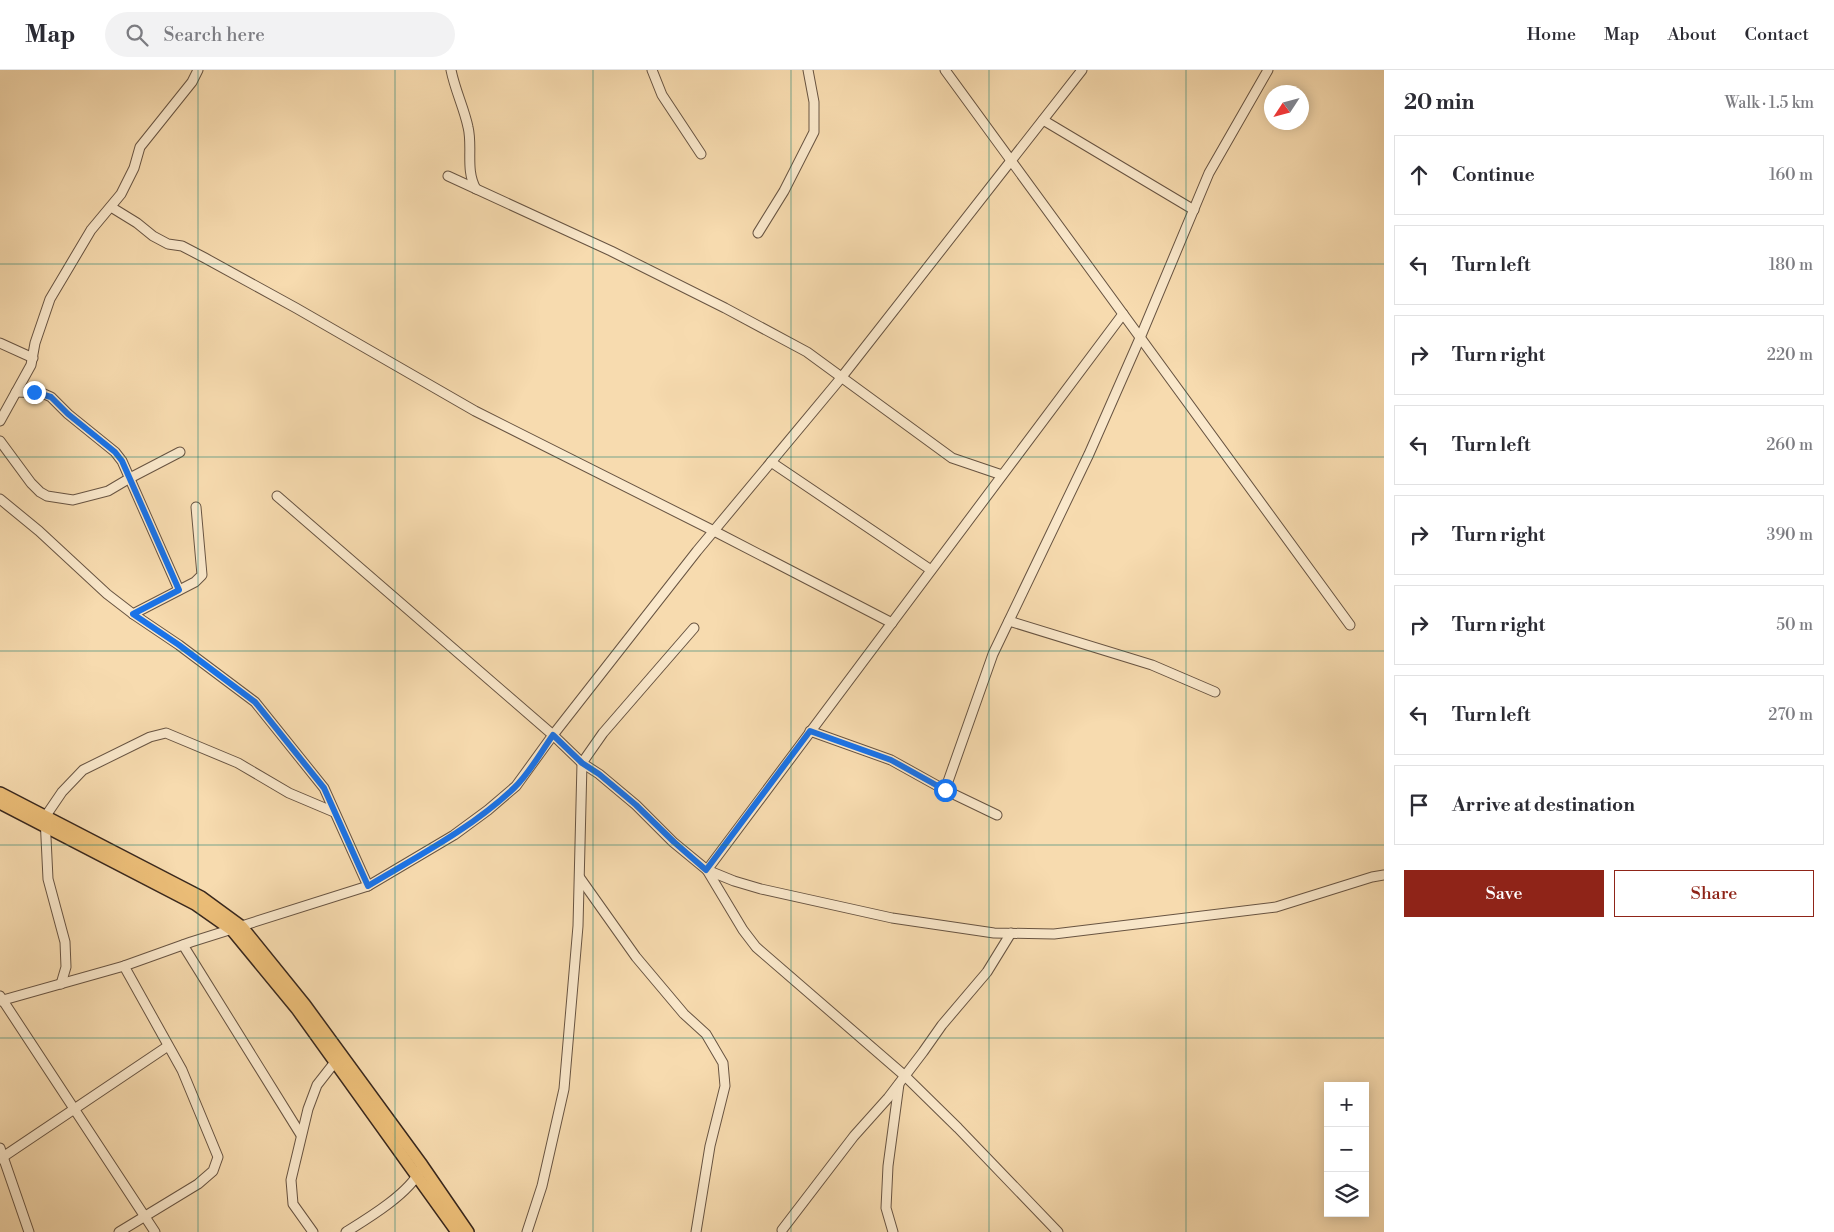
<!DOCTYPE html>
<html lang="en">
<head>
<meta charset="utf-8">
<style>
	:root { --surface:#fff; --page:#f2f2f3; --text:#2b2b33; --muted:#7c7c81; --line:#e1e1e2; --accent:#8f2418 }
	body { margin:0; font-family:"Libre Bodoni",serif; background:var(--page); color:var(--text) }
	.controls { position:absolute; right:15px; bottom:15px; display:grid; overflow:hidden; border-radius:0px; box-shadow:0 2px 12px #0003 }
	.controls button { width:45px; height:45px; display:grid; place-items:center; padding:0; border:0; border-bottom:1px solid var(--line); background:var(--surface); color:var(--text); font:25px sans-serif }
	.compass { position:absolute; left:1264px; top:15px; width:45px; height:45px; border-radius:50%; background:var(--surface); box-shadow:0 2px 12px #0003; rotate:234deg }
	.stop { position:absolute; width:15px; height:15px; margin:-11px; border:4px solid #1a73e8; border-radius:50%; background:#fff }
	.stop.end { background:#1a73e8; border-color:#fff; box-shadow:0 1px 5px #0008 }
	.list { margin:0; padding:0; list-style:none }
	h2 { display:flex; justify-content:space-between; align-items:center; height:65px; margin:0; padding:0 20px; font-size:21px }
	h2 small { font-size:16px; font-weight:400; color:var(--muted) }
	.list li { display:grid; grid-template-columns:32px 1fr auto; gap:15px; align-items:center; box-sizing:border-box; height:80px; margin:0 10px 10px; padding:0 10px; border:1px solid var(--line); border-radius:0px }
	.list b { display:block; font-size:19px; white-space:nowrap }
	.list em { font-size:16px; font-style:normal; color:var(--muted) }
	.actions { display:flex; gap:10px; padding:15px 20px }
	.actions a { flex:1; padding:11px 0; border:1px solid var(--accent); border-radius:0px; text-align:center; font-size:18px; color:var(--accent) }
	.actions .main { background:var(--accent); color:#fff }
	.icon { flex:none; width:28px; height:28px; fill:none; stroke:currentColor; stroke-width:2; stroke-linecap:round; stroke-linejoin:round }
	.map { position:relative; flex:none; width:1384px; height:1162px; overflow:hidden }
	header { display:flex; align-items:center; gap:30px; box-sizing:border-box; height:70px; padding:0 25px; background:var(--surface); border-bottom:1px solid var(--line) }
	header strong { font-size:24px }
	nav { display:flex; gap:28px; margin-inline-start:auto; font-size:18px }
	.search { width:350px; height:45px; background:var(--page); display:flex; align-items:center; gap:12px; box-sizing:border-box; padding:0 18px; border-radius:28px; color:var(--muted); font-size:19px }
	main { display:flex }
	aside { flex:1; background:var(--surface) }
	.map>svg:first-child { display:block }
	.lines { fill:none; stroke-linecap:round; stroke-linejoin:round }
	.minor-casing { stroke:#685442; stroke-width:11 }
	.major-casing { stroke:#38271d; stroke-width:14 }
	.minor { stroke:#fae8cb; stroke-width:9 }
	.major { stroke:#ecbe78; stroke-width:11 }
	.route { stroke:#1a73e8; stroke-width:6 }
	.grid { fill:none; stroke:#0f766e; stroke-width:1; stroke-opacity:0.55 }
</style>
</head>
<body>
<header>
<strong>Map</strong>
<div class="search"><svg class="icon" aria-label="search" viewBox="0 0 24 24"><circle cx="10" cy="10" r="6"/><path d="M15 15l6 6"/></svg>Search here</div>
<nav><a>Home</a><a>Map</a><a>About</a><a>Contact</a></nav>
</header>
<main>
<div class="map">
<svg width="1384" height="1162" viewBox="0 0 1384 1162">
	<rect width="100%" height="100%" fill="#f7dbaf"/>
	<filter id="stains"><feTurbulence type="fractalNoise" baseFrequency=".004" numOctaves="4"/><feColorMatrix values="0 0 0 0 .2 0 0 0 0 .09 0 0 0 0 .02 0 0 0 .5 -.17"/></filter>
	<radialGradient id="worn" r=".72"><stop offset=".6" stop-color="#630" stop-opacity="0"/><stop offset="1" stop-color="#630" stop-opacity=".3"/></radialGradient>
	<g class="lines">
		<defs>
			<g id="minor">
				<path d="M451,0C455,20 464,38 468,57C473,77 465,100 476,119"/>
				<path d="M652,0L662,25L701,84"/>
				<path d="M945,0L1350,555"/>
				<path d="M1043,50L1194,140"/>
				<path d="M448,106L611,181L725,238L807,282L952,388L1002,405"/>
				<path d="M111,137L137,153L153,166L168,174L182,176L205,188L296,238L475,341L714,461L892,553"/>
				<path d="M758,163L784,121L814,62V32L808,0"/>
				<path d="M0,273L33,288"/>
				<path d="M16,322L42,323L51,327L68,344L115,382L122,391L179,520"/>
				<path d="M0,351L31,295L35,273L50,229L91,160L121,124L134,98L140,77L192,12L198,0"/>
				<path d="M0,371L31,413L40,422L47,426L73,430L108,421L130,408L180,382"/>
				<path d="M771,392L931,500"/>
				<path d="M277,426L553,665L582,693L599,704L636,735L673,772L707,800L734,811L761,819L892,848L994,863L1054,864L1276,837L1372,807L1384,805"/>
				<path d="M0,429L39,461L107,524L133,544L179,575L255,632L324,718L368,816"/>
				<path d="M133,544L195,512L202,505L196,437"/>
				<path d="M1009,551L1152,595L1215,622"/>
				<path d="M810,661L891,690L945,720L997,745"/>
				<path d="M945,720L993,584L1089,384L1140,268L1209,103L1268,0"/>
				<path d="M580,808L636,887L684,944L706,964L723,993L725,1016L710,1076L696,1162"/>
				<path d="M183,875L301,1065"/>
				<path d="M61,914L66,897L65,872L48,809L45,747L62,722L83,700L150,667L166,663L238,693L289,723L334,742"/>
				<path d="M0,926L155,1162"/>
				<path d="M0,931L124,896L191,872L368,816L454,765L488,740L516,716L553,665L697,481L841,308L1082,0"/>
				<path d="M0,1078L29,1162"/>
				<path d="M0,1089L168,976"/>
				<path d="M782,1160L854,1066L888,1028L923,982L942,955L987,902L1011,863"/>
				<path d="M119,1162L198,1114L213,1101L218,1087L182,1000L124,896"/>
				<path d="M313,1162L293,1134L291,1110L308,1039L317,1015L335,992"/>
				<path d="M346,1162C367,1149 410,1123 420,1100"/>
				<path d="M527,1162L542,1116L564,1019L578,856L582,693L603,663L694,558"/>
				<path d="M893,1162L886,1138L888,1096L899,1014"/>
				<path d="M1058,1162L958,1058L905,1006L756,877L743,860L707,800L1123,244"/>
			</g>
			<g id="major">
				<path d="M0,723L201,827L242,857L305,935L422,1095L468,1162"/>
				<path d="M0,733L195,834L232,860L297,939L457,1162"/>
			</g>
		</defs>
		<!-- minor casing -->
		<use href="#minor" class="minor-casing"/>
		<!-- major casing -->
		<use href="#major" class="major-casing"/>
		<!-- minor -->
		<use href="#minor" class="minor"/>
		<!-- major -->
		<use href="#major" class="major"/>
	</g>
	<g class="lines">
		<!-- route -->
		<path class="route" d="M34,322L51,327L68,344L115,382L122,391L179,520L133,544L179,575L255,632L324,718L368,816C418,786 472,758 514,718C529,704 541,682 553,665L582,693L599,704L636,735L674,772L706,800L810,661L891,690L945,720"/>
	</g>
	<!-- grid -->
	<path class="grid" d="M198,0V1162M395,0V1162M593,0V1162M791,0V1162M989,0V1162M1186,0V1162M0,194H1384M0,387H1384M0,581H1384M0,775H1384M0,968H1384"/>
	<rect width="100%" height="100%" filter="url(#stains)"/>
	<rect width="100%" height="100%" fill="url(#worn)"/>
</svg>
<div class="controls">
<button>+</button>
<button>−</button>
<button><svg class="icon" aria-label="layers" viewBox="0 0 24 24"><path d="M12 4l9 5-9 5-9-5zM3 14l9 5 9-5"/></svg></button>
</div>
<svg class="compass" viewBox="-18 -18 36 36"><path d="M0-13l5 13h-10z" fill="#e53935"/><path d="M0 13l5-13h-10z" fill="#7c7c81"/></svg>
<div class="stop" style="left:945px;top:720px"></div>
<div class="stop end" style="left:34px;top:322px"></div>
</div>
<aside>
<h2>20 min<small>Walk · 1.5 km</small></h2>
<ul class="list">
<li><svg class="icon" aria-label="ahead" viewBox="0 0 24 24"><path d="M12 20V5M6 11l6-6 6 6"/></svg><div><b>Continue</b></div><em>160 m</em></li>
<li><svg class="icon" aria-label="left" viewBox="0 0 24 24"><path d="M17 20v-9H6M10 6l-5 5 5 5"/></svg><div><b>Turn left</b></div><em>180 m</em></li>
<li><svg class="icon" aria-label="right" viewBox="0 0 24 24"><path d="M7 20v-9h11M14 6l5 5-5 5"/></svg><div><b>Turn right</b></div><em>220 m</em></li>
<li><svg class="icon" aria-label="left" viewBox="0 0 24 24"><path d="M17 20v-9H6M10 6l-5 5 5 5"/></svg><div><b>Turn left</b></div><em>260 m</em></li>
<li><svg class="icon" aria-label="right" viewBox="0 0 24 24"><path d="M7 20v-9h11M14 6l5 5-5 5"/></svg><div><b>Turn right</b></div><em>390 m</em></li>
<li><svg class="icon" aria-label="right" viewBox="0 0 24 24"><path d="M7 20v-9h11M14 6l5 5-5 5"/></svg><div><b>Turn right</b></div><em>50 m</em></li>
<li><svg class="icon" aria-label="left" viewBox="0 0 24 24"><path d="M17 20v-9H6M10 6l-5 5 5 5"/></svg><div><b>Turn left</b></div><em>270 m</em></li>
<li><svg class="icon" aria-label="arrive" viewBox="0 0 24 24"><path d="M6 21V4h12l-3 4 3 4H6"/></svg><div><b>Arrive at destination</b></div></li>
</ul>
<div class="actions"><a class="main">Save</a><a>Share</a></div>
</aside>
</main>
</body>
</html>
